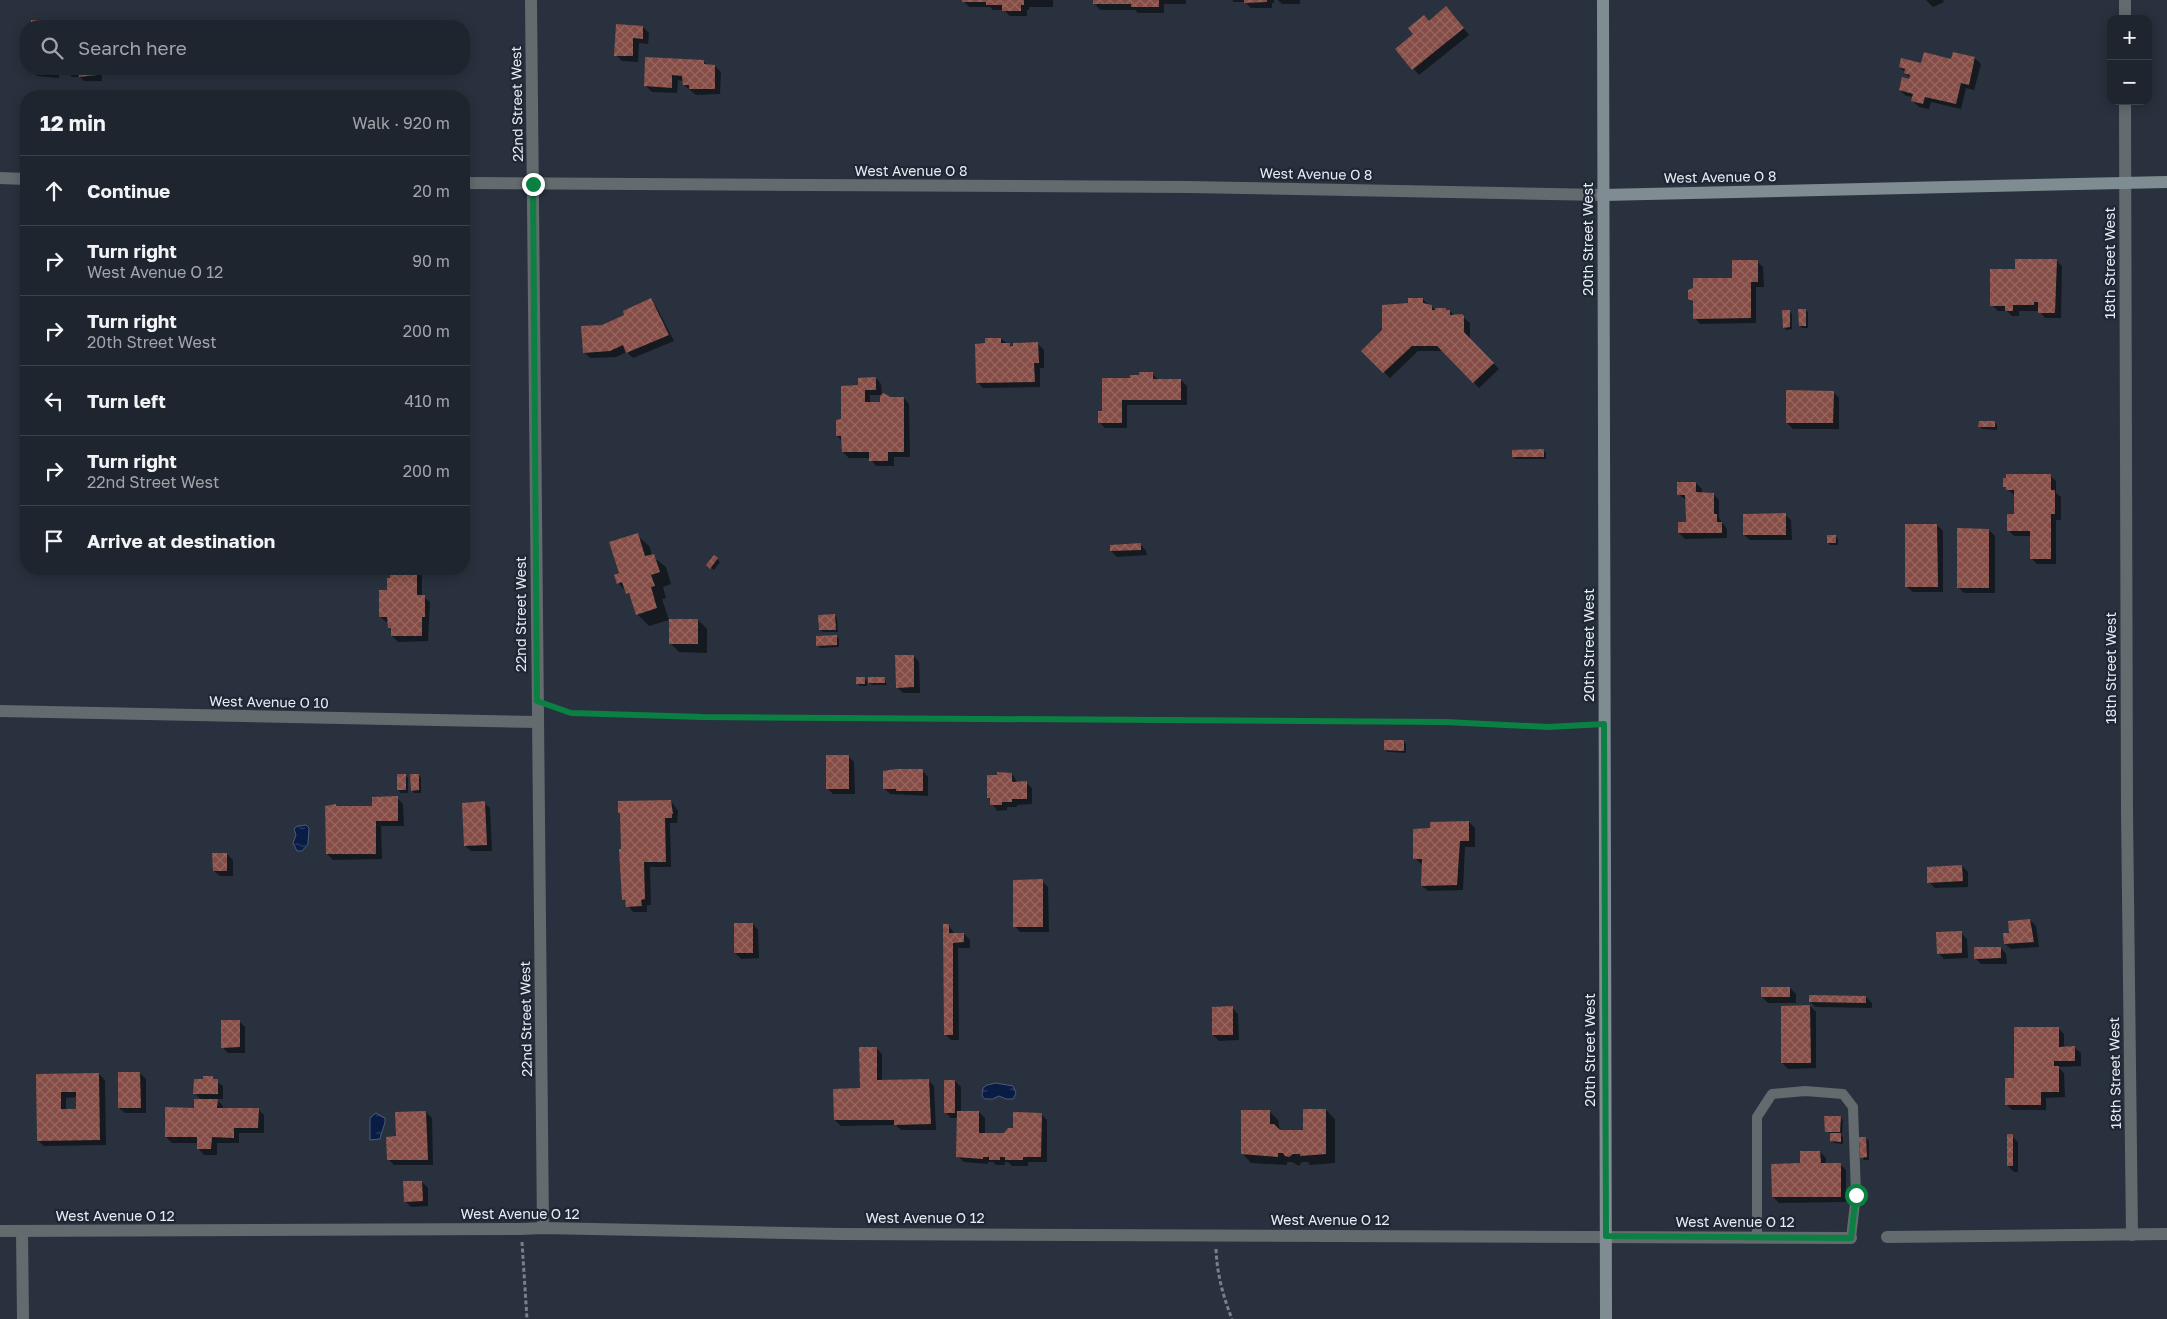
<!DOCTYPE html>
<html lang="en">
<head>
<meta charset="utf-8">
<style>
	:root { --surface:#1e252e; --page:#262d36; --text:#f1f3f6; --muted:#a1a5aa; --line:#3c424a }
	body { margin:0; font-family:"Golos Text",sans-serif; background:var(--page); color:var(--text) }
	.controls { position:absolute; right:15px; top:15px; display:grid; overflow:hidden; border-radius:10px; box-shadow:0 2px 12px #0003 }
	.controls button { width:45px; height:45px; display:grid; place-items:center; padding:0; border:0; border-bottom:1px solid var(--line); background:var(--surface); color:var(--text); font:25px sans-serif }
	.stop { position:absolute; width:15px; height:15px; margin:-11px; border:4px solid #0b8043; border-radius:50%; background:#fff }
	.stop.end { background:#0b8043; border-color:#fff; box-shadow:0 1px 5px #0008 }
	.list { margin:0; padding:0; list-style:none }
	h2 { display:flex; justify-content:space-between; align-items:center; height:65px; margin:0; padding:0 20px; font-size:21px }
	h2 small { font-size:16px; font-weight:400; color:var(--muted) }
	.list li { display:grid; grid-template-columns:32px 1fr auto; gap:15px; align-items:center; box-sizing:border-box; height:70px; padding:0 20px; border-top:1px solid var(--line) }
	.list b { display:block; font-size:19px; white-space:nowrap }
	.list p { margin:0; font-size:16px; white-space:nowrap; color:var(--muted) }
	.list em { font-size:16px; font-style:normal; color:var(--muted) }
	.icon { flex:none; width:28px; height:28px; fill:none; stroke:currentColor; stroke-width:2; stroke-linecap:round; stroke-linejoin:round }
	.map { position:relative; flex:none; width:2167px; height:1319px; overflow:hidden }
	.search { position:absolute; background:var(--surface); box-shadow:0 2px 12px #0003; left:20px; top:20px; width:450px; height:55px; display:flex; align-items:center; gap:12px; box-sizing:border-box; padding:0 18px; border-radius:20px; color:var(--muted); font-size:19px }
	.panel { position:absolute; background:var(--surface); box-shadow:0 2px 12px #0003; left:20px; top:90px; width:450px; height:485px; border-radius:20px }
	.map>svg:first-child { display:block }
	.water { fill:url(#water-ripples); stroke:#4b5b79 }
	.shadow { fill:#0007; fill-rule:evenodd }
	.building { fill:url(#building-cross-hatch); fill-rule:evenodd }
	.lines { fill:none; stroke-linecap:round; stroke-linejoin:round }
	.path { stroke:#79808b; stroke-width:3; stroke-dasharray:4 2.5; stroke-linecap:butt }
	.lane { stroke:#636b6e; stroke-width:10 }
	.street { stroke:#636b6e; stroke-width:12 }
	.secondary { stroke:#7f8c91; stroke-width:12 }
	.route { stroke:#0b8043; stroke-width:6 }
	.labels { text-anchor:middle; stroke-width:4.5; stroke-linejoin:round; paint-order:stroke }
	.street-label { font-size:14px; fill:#e6ecf4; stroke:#1e2733 }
</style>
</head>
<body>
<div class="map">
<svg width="2167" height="1319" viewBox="0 0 2167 1319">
	<defs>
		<pattern id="water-ripples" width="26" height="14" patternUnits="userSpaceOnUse" patternTransform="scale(1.25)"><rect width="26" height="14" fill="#091d44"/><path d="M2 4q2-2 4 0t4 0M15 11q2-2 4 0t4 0" fill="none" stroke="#2d3e60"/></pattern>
		<pattern id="building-cross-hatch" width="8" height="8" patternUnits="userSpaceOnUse" patternTransform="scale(1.25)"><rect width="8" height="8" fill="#854d46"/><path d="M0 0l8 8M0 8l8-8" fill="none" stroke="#966761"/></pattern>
	</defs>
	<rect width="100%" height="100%" fill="#28313d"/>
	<!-- water -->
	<g class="water">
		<path d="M306,825L309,828L308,844L302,851H297L293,843L296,835L294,829L297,826Z"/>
		<path d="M996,1083L1013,1086L1016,1093L1013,1099H1006L999,1096L993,1099H985L982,1096L983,1088L987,1085Z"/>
		<path d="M376,1113L385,1118C386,1124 381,1132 380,1139L370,1140V1118Z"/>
	</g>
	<!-- shadow -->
	<g class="shadow">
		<path d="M963,0H1053V7H1029V10H1027V16H1010L1004,10H993L990,7H969Z"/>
		<path d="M1095,0H1186V4H1164V13H1138L1135,10H1100L1095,4Z"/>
		<path d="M1232,0H1300V4H1282L1278,0H1274V3H1272V8H1251L1245,2H1234Z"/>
		<path d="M1926,0H1943L1944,2L1933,7Z"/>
		<path d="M1452,14L1469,35L1419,75L1397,49L1429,22Z"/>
		<path d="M32,21H74L77,24H94L96,26H32Z"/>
		<path d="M643,27L649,33L648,44L639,43L638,62L622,61L616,55Z"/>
		<path d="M1954,53L1975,58L1981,64L1974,90L1966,88L1961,109L1931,102L1929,109L1919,107L1913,101L1914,97L1906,96L1900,90L1910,78L1900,67L1952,61Z"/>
		<path d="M703,61L708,66H715L721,72L720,94L696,95L684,85V81L678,80L677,93L652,92L646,86Z"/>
		<path d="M31,69H101L102,81H84L80,77H72L69,74H59V78L37,76Z"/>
		<path d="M2056,260L2062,266L2061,318H2045L2039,311H2019V316H2012L2007,311H1998L1992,305Z"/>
		<path d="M1757,261L1763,267L1764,287H1756V323L1700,324L1695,318L1694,303L1689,298L1733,279Z"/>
		<path d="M1422,299L1436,310L1450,311L1455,316L1463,317L1470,323V340L1499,369L1479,388L1444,351H1418L1390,378L1363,351L1409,304Z"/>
		<path d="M651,300L656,306L674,341L633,358L627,352L616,357L590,358L584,352L602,326L626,315Z"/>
		<path d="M1805,310L1808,312V328H1802L1800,326Z"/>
		<path d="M1789,311L1792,314V329L1786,330L1784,327Z"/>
		<path d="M1001,339L1013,347L1038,344L1044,350V368H1040V387L983,388L977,382L986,345Z"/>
		<path d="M464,371L465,372V404H464Z"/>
		<path d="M1152,374L1159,380H1181L1187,386V405H1127V428H1105L1099,422L1103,412L1131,380Z"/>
		<path d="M876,378L881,384L882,395H870V403H881L891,398H904L909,404L910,457H894V466H876L870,458H849L843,452V442L837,436L860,386Z"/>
		<path d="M1833,392L1839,398V429H1793L1787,423Z"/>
		<path d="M1994,422L1997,425V430L1982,429L1980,427Z"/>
		<path d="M1543,450L1546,453V459H1516L1513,457Z"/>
		<path d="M2050,476L2056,481V493L2061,497V520H2056V564H2037L2031,558L2032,536H2014L2008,530L2015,516V496L2004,486Z"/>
		<path d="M1696,483L1702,489V493L1713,494L1719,500V518L1727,529V538L1685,539L1679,533L1687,523L1686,500L1678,494Z"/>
		<path d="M1785,515L1791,520L1792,540H1750L1744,535Z"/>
		<path d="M1937,525L1943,531V592H1913L1907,587Z"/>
		<path d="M1989,530L1995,536V593H1964L1958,587Z"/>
		<path d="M637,535L650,547L652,556L666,567L671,584L663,587L666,598L662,599L669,620L649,626L637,614L632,598L618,583Z"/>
		<path d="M1835,536L1838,539V545H1830L1828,542Z"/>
		<path d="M1141,545L1146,551L1147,555L1117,557L1111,551Z"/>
		<path d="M714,556L720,562L714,570L707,565Z"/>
		<path d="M391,569H422V596L430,602L428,641L398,642L392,636L389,622H386L380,616L389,591Z"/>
		<path d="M835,615L837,618L838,632H823L820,630Z"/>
		<path d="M698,620L707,629V653L679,652L670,643Z"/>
		<path d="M836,636L839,639V647L820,648L818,645Z"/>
		<path d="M914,656L919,662L920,693H903L897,687Z"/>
		<path d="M884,678L887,685H872L870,683Z"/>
		<path d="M864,679L867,681V686H860L857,683Z"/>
		<path d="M1404,741L1406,744V753L1388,752L1385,750Z"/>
		<path d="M848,756L854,762L855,794H833L827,788Z"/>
		<path d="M923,771L928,777V796L890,794L884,788Z"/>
		<path d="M1012,774L1018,783H1026L1032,788V804L1017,805V807H1007V810L997,811L988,797Z"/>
		<path d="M405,775L408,778V793H401L398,790Z"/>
		<path d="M419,775L421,778V793H414L412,790Z"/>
		<path d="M397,798L403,804L404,826H381L382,859L333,860L327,854L326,807H373Z"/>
		<path d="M671,801L678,811L677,823H670L671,867H650L651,905H647V912H633L623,899L622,815L620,813Z"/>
		<path d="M484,803L490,808L492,851H471L465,846Z"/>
		<path d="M1469,822L1475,828V847H1465L1463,890L1428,891L1422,886L1423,864H1421L1415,858L1431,829Z"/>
		<path d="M227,854L233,860V876H220L214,871Z"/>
		<path d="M1962,866L1968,872V887L1935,888L1929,882Z"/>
		<path d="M1042,881L1048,887L1049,932H1020L1015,926Z"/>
		<path d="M2030,920L2036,926L2039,947L2011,949L2005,944L2011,934Z"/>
		<path d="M753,924L758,930L759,958L741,959L735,953Z"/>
		<path d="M949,926L955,934H964L970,940V948H958L959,1040H951L945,1034Z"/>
		<path d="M1961,933L1967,939L1968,958L1944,959L1938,953Z"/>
		<path d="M2001,948L2006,954L2007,964H1981L1975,958Z"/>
		<path d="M1790,988L1796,994V1003H1768L1762,997Z"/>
		<path d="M1866,997L1872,1003V1008L1816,1007L1810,1002Z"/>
		<path d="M1810,1006L1816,1012V1068L1788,1069L1782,1063Z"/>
		<path d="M1232,1008L1238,1014L1239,1040L1219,1041L1213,1035Z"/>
		<path d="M239,1021L245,1027V1053H228L222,1047Z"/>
		<path d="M2058,1028L2064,1034V1048H2075L2081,1053V1066L2058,1067L2064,1073L2065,1097L2046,1098V1110H2012L2006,1104L2016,1079Z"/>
		<path d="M876,1048L882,1054V1081L928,1080L934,1086L936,1130H901L896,1125L841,1126L835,1120L861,1089Z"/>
		<path d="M140,1073L146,1079V1113H125L119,1108Z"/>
		<path d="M99,1074L105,1080L106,1145L44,1146L38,1141L37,1075ZM77,1097V1110L66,1111V1098Z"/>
		<path d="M212,1078L223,1086V1099H216L223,1106V1109H258L264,1115V1133H239V1143H217V1155H204L199,1149V1143H172L166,1137L195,1109L201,1100L195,1093V1080Z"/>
		<path d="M955,1081L961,1087V1112H979L985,1118V1134L1005,1135L1041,1114L1047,1120V1162H1028V1166H1012L1008,1162H1005V1165H996L993,1162H988V1164L964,1162L958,1156V1118H951L945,1112Z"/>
		<path d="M1326,1110L1335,1119V1163L1310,1165L1308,1162H1302L1299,1166L1292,1162H1287V1165L1251,1163L1242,1153L1269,1111L1278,1120L1280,1131H1304Z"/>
		<path d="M426,1112L432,1118L433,1165H394L388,1159L397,1138Z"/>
		<path d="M1840,1117L1843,1120L1842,1134H1840L1843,1137V1144L1834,1143L1832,1141V1134L1826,1131Z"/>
		<path d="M2012,1136L2018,1142V1172H2014L2008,1166Z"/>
		<path d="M1866,1138L1869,1141V1160H1864L1862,1157Z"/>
		<path d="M1820,1152L1826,1158V1164H1840L1846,1170V1202L1779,1203L1773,1197L1801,1164Z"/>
		<path d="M422,1182L428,1188V1206L411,1207L405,1201Z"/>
	</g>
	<!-- building -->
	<g class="building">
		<path d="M962,0H1024V5H1021V11H1002V5H986V2H962Z"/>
		<path d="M1093,0H1159V7H1131V4H1093Z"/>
		<path d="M1244,0H1267V2L1244,3Z"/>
		<path d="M1446,6L1464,28L1412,70L1395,49L1413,34L1408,28L1424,15L1429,21Z"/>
		<path d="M31,20H74V23H94V26H31Z"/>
		<path d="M616,24L643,26V39L633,38V56H614Z"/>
		<path d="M1924,52L1951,59L1953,52L1975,57L1969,85L1961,83L1956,104L1925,97L1923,104L1911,101L1913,94L1899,90L1902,77L1909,79L1910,75L1904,73L1905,69L1899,67L1901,58L1921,63Z"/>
		<path d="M645,57L704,60V64L715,65V89H689V85H683L682,76L672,75V88L644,86Z"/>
		<path d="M29,69H54V73H33L29,71Z"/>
		<path d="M65,69H97V75L79,77L77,71H65Z"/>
		<path d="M2015,259H2057L2055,313H2038V302H2034V305H2013V311H2005V306H1990V269H2015Z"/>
		<path d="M1732,260H1758V282H1751V318L1693,319V301L1688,299V290L1693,288V278H1732Z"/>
		<path d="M651,298L669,335L626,353L623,345L610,351L583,353L581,326L602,325L624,315L623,311Z"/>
		<path d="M1408,298H1423V303L1432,305V310H1435V308H1446V310H1450V315L1462,314L1464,316V332L1494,363L1473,383L1437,346H1412L1383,373L1361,351L1382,330V305L1408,303Z"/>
		<path d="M1798,309H1806V326H1799Z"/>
		<path d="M1782,310H1790V327L1783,328Z"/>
		<path d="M985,338H1001V343H1010V346H1013V343L1038,342L1039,363H1034L1035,382L976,383L975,344L985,343Z"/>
		<path d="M1139,372H1153V379H1181V400H1122V423H1098V411H1102V378H1130V375H1139Z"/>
		<path d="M876,377V390H865V402H880V396L883,393L891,397H904V452H888V461H869V452H842L841,436H836V420L841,419V386L858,385V378Z"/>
		<path d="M1786,390L1834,391L1833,423H1786Z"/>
		<path d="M1979,421H1995V427H1978Z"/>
		<path d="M1544,449V457H1512V450Z"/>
		<path d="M2006,474H2051V490H2055V514H2051V559H2030V531H2007V514H2014V490H2006V487H2003V478H2006Z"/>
		<path d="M1677,482H1696V492L1714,493V514H1717V522H1722V533H1678V522H1686V519L1685,495H1677Z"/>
		<path d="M1786,513V535H1743V514Z"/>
		<path d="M1905,524H1937L1938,587H1905Z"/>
		<path d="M1957,528L1989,529V588H1957Z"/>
		<path d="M638,533L645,556L654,554L660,572L651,575L655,586L651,587L657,608L636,615L629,593L626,594L622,582L617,584L614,575L619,573L609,542Z"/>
		<rect x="1827" y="535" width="9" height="8"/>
		<path d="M1141,543V550L1110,551V545Z"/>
		<path d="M714,555L718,558L710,569L706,565Z"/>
		<path d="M390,569H417V595H425V617H422V636H391V628H388L387,617H379V590H387V578H390Z"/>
		<path d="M835,614L836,630H819L818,615Z"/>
		<rect x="669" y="619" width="29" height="25"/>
		<path d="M837,635V645L816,646V636Z"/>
		<path d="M895,655H914V687L896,688Z"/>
		<rect x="856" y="677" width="9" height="7"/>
		<rect x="868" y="677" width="17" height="6"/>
		<path d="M1384,740H1404V751L1384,750Z"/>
		<rect x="826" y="755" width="23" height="34"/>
		<path d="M896,769H923V791H896V789H883V771Z"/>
		<path d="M997,772L1012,773V782L1027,781V799H1012V802H1002V805H990V798H987V775H997Z"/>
		<rect x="397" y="774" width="9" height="16"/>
		<path d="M410,774H419V790L411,791Z"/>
		<path d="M398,796V821H376V854H326L325,806L336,804V806H372V797Z"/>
		<path d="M671,800L673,814H672V818H665L666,862H644L645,899L641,900L642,906L626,907L625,900H622L619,849H621L620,813H618V801Z"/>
		<path d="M485,801L487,845L464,846L462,803Z"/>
		<path d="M1469,821V841H1460L1457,885L1421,886L1422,859H1413V829L1430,828V822Z"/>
		<path d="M212,853H227V871H213Z"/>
		<path d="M1962,865L1963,881L1927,883V867Z"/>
		<path d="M1043,879V927H1013V880Z"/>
		<path d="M2030,919L2034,942L2004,944L2003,933H2009L2008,921Z"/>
		<rect x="734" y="923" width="19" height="30"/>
		<path d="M943,924H949V933H964V942L953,943V1035H944Z"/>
		<path d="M1962,931V953L1937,954L1936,932Z"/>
		<path d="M1974,947H2001V958L1974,959Z"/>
		<rect x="1761" y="987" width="29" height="10"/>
		<path d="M1809,995L1866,996V1003L1809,1002Z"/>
		<path d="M1810,1005L1811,1063H1781V1006Z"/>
		<path d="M1233,1006V1035H1212V1007Z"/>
		<path d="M221,1020H240V1047L221,1048Z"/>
		<path d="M2014,1027H2059V1047L2075,1046V1061H2054V1066H2059V1092H2041V1105H2005V1078H2014Z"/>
		<path d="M859,1047H877V1080L929,1079L931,1124L894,1125V1120H834L833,1089L860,1088Z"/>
		<path d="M118,1072H140L141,1108H118Z"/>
		<path d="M99,1073L100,1140L37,1141L36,1074ZM61,1092H76V1109H61Z"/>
		<path d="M203,1076H213V1079H218V1094H193L194,1079H203Z"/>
		<rect x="944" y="1080" width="11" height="33"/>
		<path d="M194,1099H218L217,1108H259L258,1128H234V1138L212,1137L211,1149H197V1137H165V1107L194,1108Z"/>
		<path d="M1303,1109H1326V1154L1300,1156V1154H1293L1289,1157L1285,1156L1283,1153H1278V1157L1241,1154V1110H1270V1124H1274L1280,1130H1303Z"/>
		<path d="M426,1111L428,1160H387L386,1137L396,1136L395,1112Z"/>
		<path d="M957,1111H979V1133H1004L1008,1128H1013V1112L1042,1113L1041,1157H1023V1160H1005V1157H1000V1160H989V1157H983V1159L956,1157Z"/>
		<path d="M1824,1116H1841L1840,1132H1825Z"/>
		<path d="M1830,1133H1841V1142L1830,1141Z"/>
		<rect x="2007" y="1134" width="6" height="32"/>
		<path d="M1859,1137H1866L1867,1157L1860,1158Z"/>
		<path d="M1800,1151H1820L1821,1163H1841V1197H1772L1771,1164L1800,1163Z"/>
		<path d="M403,1181H422L423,1201L404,1202Z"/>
	</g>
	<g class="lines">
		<!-- path -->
		<g class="path">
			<path d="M551,706L571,713L702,717L1445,722L1548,727L1591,726"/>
			<path d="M522,1242L527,1319"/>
			<path d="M1216,1249C1217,1274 1223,1296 1232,1319"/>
		</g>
		<!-- lane -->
		<path class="lane" d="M1757,1237V1117L1772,1094L1805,1091L1843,1094L1853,1107L1856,1195L1851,1238"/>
		<!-- street -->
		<g class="street">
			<path d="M531,0L543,1228"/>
			<path d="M2125,19V0"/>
			<path d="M2125,101L2127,812L2132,1235"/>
			<path d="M0,178L26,179"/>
			<path d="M464,183L1188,187L1603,195"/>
			<path d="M0,711L537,722"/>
			<path d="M0,1231L521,1229L543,1228L841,1234L1851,1238"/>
			<path d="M22,1231L23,1319"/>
			<path d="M1887,1237L2167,1234"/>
		</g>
		<!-- secondary -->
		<g class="secondary">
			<path d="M1603,0L1606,1319"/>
			<path d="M1603,195L2167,182"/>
		</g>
	</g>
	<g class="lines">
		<!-- route -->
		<path class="route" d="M533,184L537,701L571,713L702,717L1445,722L1548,727L1604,724L1606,1236L1851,1238L1856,1195"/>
	</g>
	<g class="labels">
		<!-- street labels -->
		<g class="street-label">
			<text transform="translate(517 104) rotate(-91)" y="5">22nd Street West</text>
			<text x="911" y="176">West Avenue O 8</text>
			<text transform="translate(1316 174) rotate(1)" y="5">West Avenue O 8</text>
			<text transform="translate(1720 177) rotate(-1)" y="5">West Avenue O 8</text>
			<text transform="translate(1588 239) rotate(-90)" y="5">20th Street West</text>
			<text transform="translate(2110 263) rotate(-90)" y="5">18th Street West</text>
			<text transform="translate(521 614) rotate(-90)" y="5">22nd Street West</text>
			<text transform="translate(1589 645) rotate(-90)" y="5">20th Street West</text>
			<text transform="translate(2111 668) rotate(-90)" y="5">18th Street West</text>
			<text transform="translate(269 702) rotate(1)" y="5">West Avenue O 10</text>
			<text transform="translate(526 1019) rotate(-91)" y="5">22nd Street West</text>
			<text transform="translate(1590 1050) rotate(-90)" y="5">20th Street West</text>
			<text transform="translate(2115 1073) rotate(-91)" y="5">18th Street West</text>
			<text x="520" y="1219">West Avenue O 12</text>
			<text x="115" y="1221">West Avenue O 12</text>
			<text x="925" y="1223">West Avenue O 12</text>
			<text x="1330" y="1225">West Avenue O 12</text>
			<text x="1735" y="1227">West Avenue O 12</text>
		</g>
	</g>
</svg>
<div class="controls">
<button>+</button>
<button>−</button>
</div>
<div class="stop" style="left:1856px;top:1195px"></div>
<div class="stop end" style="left:533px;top:184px"></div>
<div class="search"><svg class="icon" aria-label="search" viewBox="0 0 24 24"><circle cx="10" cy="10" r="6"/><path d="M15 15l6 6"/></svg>Search here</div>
<section class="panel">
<h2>12 min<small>Walk · 920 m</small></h2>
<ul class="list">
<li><svg class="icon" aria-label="ahead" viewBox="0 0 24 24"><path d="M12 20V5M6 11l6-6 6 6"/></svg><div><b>Continue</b></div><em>20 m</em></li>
<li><svg class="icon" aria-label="right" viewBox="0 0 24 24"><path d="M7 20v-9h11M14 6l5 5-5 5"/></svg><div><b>Turn right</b><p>West Avenue O 12</p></div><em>90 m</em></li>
<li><svg class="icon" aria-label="right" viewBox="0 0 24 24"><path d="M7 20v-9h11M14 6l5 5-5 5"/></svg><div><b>Turn right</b><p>20th Street West</p></div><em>200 m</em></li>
<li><svg class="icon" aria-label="left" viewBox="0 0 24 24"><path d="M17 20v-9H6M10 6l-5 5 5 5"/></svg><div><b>Turn left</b></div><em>410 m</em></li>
<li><svg class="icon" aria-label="right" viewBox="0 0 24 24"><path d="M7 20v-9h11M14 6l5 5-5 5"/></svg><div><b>Turn right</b><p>22nd Street West</p></div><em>200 m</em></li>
<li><svg class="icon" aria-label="arrive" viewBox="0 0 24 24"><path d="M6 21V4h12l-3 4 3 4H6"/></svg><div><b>Arrive at destination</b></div></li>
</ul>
</section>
</div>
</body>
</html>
